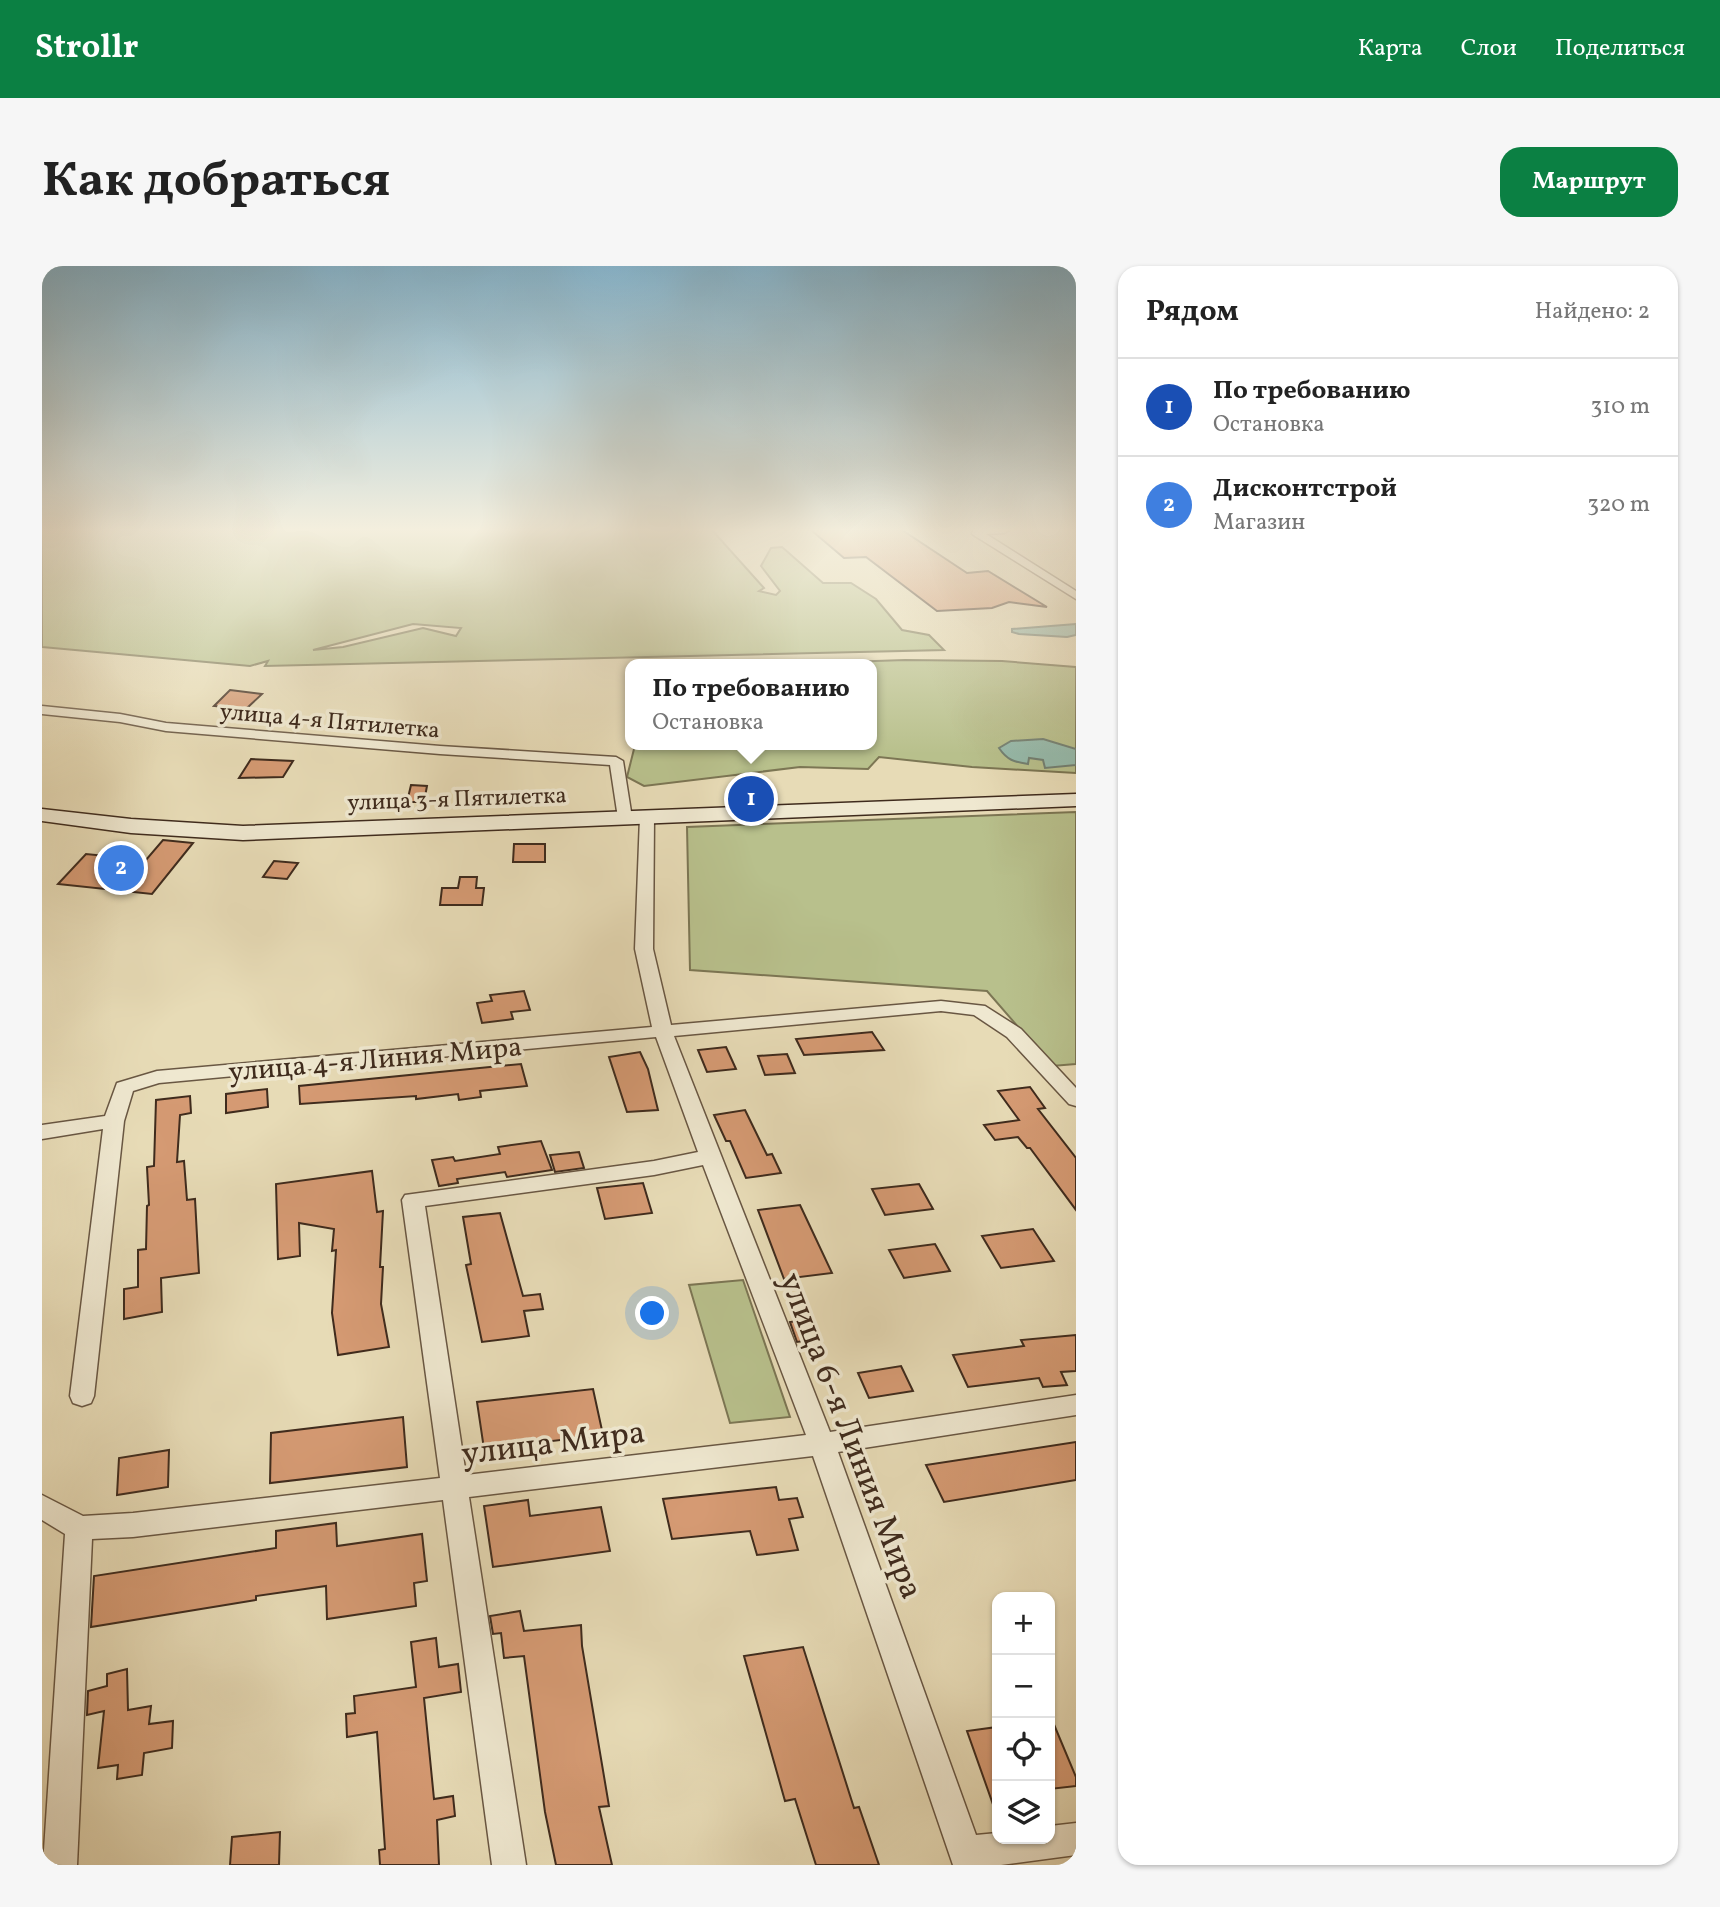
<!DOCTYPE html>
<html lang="ru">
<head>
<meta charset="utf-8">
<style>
	:root { --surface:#fff; --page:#f6f6f6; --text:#222; --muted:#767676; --line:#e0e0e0; --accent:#0b8043 }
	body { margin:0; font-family:Vollkorn,serif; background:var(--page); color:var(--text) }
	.controls { position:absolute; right:21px; bottom:21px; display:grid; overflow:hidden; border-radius:14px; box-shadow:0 2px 5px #0004 }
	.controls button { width:63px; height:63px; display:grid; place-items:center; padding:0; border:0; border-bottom:2px solid var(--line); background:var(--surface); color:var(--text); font:35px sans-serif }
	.you { position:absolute; left:611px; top:1048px; width:24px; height:24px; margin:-18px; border:5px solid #fff; border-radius:50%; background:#1a73e8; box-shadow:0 0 0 10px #1a73e833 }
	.badge { display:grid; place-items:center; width:46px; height:46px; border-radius:50%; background:var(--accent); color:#fff; font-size:23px; font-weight:700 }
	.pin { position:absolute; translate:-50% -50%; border:4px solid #fff; box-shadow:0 2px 7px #0006 }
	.popup { position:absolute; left:583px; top:393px; width:252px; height:91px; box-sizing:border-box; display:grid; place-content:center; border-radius:14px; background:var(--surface); filter:drop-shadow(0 2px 5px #0005); font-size:23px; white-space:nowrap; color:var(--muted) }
	.popup b { font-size:26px; color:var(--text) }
	.popup::after { content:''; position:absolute; left:50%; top:100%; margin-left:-14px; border:14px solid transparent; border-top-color:var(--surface) }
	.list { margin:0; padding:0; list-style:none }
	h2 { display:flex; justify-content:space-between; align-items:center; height:91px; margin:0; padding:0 28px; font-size:30px }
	h2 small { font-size:23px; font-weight:400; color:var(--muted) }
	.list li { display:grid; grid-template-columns:46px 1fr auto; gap:21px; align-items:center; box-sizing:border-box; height:98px; padding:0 28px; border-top:2px solid var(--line) }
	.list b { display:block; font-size:26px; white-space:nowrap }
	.list p { margin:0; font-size:23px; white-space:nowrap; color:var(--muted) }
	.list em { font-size:23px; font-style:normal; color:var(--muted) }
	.icon { flex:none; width:38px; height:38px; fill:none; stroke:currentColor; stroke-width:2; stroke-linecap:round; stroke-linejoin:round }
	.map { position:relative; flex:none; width:1034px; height:1599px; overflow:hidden; border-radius:21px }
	header { display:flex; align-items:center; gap:42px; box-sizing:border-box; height:98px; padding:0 35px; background:var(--accent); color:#fff }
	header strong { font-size:33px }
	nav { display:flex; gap:38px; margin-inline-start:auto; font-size:24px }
	.intro { display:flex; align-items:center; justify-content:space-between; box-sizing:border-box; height:168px; padding:0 42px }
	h1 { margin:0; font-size:49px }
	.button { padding:18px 32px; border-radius:21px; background:var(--accent); color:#fff; font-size:24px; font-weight:700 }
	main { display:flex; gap:42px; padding:0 42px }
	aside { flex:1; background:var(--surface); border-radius:21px; box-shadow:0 2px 5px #0004 }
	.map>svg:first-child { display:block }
	.green { fill:#b8c08c; stroke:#7c7654; stroke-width:2; fill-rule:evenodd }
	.water { fill:#97bbac; stroke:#748173; stroke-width:2 }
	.building { fill:#d59a73; stroke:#3f2b1d; stroke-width:2 }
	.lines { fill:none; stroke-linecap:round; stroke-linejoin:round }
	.street-casing { stroke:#695743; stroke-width:3 }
	.secondary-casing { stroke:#3f2b1d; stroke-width:3 }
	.street { fill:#efe8d0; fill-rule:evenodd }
	.secondary { fill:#efe8d0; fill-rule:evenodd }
	.labels { text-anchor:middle; stroke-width:7; stroke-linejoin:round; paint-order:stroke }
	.far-street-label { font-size:23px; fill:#3f2b1d; stroke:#efe8d0 }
	.street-label { font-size:28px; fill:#3f2b1d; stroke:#efe8d0 }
	.near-street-label { font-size:33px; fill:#3f2b1d; stroke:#efe8d0 }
</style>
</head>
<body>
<header>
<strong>Strollr</strong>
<nav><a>Карта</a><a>Слои</a><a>Поделиться</a></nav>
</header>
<div class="intro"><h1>Как добраться</h1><a class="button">Маршрут</a></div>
<main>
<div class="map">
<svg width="1034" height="1599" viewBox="0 0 1034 1599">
	<rect width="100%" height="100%" fill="#e7dbb6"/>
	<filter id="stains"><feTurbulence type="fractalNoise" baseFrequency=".00286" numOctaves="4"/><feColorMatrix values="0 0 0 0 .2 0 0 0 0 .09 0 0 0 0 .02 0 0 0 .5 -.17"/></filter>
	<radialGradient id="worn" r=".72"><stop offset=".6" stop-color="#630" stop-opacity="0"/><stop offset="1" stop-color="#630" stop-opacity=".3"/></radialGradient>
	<!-- green -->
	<g class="green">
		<path d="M0,264H670L722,322L717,325L734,329L738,325L719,300L729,282L740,281L781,317H809L834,333L860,364L887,369L902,384L223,400L226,395L208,400L0,381ZM371,358L419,362L414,370L381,362L301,381L271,384Z"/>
		<path d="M863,394L960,395L1034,401V507L930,501L837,491L826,503L758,501L602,520L585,511L593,479H830V398H744Z"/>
		<path d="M1034,546V798L1010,800L945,725L648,704L645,561Z"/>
		<path d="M701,1014L748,1151L688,1157L647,1019Z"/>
	</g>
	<!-- water -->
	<g class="water">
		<path d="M1034,358V369L1025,371L977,368L970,366V363Z"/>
		<path d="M1001,473L1034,483V499L1003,502L1001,494L987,492L986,498C972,496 965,494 957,482L969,475Z"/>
	</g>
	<!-- building -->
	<g class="building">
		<path d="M769,264H860L925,307L946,305L1005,341L967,336L950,342L895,345L824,291L802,292Z"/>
		<path d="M188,424L220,428L204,443L172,440Z"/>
		<path d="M209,493L251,495L241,511L197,512Z"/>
		<path d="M369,519L385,520L382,536H365Z"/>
		<path d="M121,574L151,577L110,628L16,618L44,588L104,594Z"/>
		<path d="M472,578H503V596H471Z"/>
		<path d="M232,595L256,597L245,613L221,611Z"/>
		<path d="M418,611H435L434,622H442L440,639H398L400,622H416Z"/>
		<path d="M482,725L488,744L469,746L471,753L440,757L435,737L450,735L448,729Z"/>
		<path d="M830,766L842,784L762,789L754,773Z"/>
		<path d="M684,781L694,803L665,806L656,784Z"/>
		<path d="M598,786L606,803L616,844L585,846L567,791Z"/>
		<path d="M745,788L753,807L723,809L716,790Z"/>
		<path d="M479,798L485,820L438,825L439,831L417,834L416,828L374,833V830L258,838L257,820Z"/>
		<path d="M988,821L1003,842L996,843L1034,892V944L988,882H985L976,871L953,874L942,859L977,854L956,825Z"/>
		<path d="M225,823L226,841L184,847V828Z"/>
		<path d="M148,830L149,847L138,849L135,896L142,895L145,934L153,933L157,1007L119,1012L120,1046L82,1053V1023L96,1021V984L104,983L105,940L107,939L105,901L112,900L114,834Z"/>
		<path d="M703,844L725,889L730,888L739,907L704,912L688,875H684L672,849Z"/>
		<path d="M499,875L510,904L465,911L463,906L415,913L416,917L397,920L390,894L411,891L413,895L458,888L456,881Z"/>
		<path d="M537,886L542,902L513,906L508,889Z"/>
		<path d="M330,905L335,946L341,945L338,1001H341L339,1038L347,1081L296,1089L290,1047L294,984L290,985L292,963L257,957L258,990L236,993L234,918Z"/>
		<path d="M601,917L610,947L563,953L555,922Z"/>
		<path d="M877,918L891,943L843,949L830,923Z"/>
		<path d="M758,939L790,1007L742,1013L716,944Z"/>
		<path d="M458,947L481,1030L498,1028L501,1043L482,1045L487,1070L440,1076L424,999L429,998L421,951Z"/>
		<path d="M991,963L1012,995L959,1002L940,970Z"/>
		<path d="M893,978L908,1005L862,1012L847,984Z"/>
		<path d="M769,1053L777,1073L755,1076L748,1056Z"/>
		<path d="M1034,1069V1105L1019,1106L1025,1119L1001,1121L997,1112L926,1121L911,1089L982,1080L979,1074Z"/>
		<path d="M859,1100L871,1125L827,1132L816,1107Z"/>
		<path d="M551,1123L561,1169L442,1183L435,1136Z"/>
		<path d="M361,1151L365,1201L228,1217L229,1167Z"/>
		<path d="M1034,1176V1214L902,1236L884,1199Z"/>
		<path d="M127,1184L126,1221L75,1229L77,1192Z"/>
		<path d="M734,1221L737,1234L755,1232L761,1251L747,1253L756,1284L715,1289L708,1265L630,1273L621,1233Z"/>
		<path d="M486,1234L488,1250L559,1241L568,1285L451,1301L442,1240Z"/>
		<path d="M294,1257L295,1280L380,1268L385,1315L372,1317L374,1340L285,1353L284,1320L214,1330V1334L49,1361L52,1310L234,1282V1265Z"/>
		<path d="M478,1345L482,1365L539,1359L540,1380L567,1540L557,1541L570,1599H514L503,1546L482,1390L462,1392L459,1367L451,1368L448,1350Z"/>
		<path d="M394,1372L397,1401L416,1398L419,1426L382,1432L392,1533L411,1530L413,1550L395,1554L397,1599H338L337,1584L343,1583L335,1466L305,1471L304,1448L313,1447L312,1430L374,1421L369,1376Z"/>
		<path d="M761,1381L812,1542L817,1541L837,1599H774L753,1533L743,1535L702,1390Z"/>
		<path d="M85,1403L86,1444L109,1440L107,1458L131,1455L130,1482L102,1487L100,1509L75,1513L76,1499L56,1502L62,1445L45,1449L46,1425L65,1420V1408Z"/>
		<path d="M1008,1449L1034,1511V1520L1008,1523Z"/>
		<path d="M955,1461V1543L953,1544L925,1465Z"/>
		<path d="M238,1566L237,1599H188L190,1571Z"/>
	</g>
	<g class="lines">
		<defs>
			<g id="street">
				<path d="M931,264H967L962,267L944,268L1034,325V333L930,268Z"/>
				<path d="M0,440L78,448L124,457L398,480L574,491L581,495L590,552L583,556L576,552L568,499L398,488L124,465L78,456L0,448Z"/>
				<path d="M605,547L612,551L611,683L629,759L899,735L943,740L979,763L1034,822V840L1027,838L965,771L932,749L899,745L632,770L788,1166L1034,1129V1149L796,1186L934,1569L955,1567V1573H1008V1560L1034,1557V1589L959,1599H911L771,1190L427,1231L484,1599H450L401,1234L91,1271L50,1273L35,1599H1L23,1268L0,1254V1229L41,1250L91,1247L398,1212L360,934L363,929L612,895L656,886L614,771L117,817L91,825L82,855L52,1130L49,1137L40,1140L31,1137L28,1130L61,863L0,873V859L63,850L75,817L115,805L610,761L593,683L598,551ZM661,899L764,1169L424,1209L383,940L612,909Z"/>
			</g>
			<path id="secondary" d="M1034,528V540L201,574L89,567L0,555V543L89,553L201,560Z"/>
		</defs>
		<!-- street casing -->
		<use href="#street" class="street-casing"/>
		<!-- secondary casing -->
		<use href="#secondary" class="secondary-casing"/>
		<!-- street -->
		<use href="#street" class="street"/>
		<!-- secondary -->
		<use href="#secondary" class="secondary"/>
	</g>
	<!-- sky -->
	<linearGradient id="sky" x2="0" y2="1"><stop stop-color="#87b7d0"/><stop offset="0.54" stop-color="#f4efde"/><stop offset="1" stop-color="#f4efde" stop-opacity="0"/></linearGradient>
	<rect width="1034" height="488" fill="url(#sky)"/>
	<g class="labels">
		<!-- far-street labels -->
		<g class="far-street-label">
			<text transform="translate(288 454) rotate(5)" y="8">улица 4-я Пятилетка</text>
			<text transform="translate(415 532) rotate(-2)" y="8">улица 3-я Пятилетка</text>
		</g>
		<!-- street labels -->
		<g class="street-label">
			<text transform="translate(333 792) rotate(-5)" y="10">улица 4-я Линия Мира</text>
		</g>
		<!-- near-street labels -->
		<g class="near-street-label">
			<text transform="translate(811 1169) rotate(69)" y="12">улица 6-я Линия Мира</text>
			<text transform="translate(511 1175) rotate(-7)" y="12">улица Мира</text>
		</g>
	</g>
	<rect width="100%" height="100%" filter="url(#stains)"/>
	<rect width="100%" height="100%" fill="url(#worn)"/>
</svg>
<div class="controls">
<button>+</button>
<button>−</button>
<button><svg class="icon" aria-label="locate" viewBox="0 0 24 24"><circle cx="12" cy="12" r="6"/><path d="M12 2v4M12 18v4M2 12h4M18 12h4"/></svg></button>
<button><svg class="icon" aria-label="layers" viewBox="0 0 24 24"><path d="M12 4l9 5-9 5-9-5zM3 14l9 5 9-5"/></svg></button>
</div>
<div class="you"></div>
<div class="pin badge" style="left:709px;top:533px;background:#1a4fb4">1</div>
<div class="popup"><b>По требованию</b>Остановка</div>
<div class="pin badge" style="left:79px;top:602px;background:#3f7fe0">2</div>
</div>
<aside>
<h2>Рядом<small>Найдено: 2</small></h2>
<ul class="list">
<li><span class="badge" style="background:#1a4fb4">1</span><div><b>По требованию</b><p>Остановка</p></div><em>310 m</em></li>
<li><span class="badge" style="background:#3f7fe0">2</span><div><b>Дисконтстрой</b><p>Магазин</p></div><em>320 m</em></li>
</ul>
</aside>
</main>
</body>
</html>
